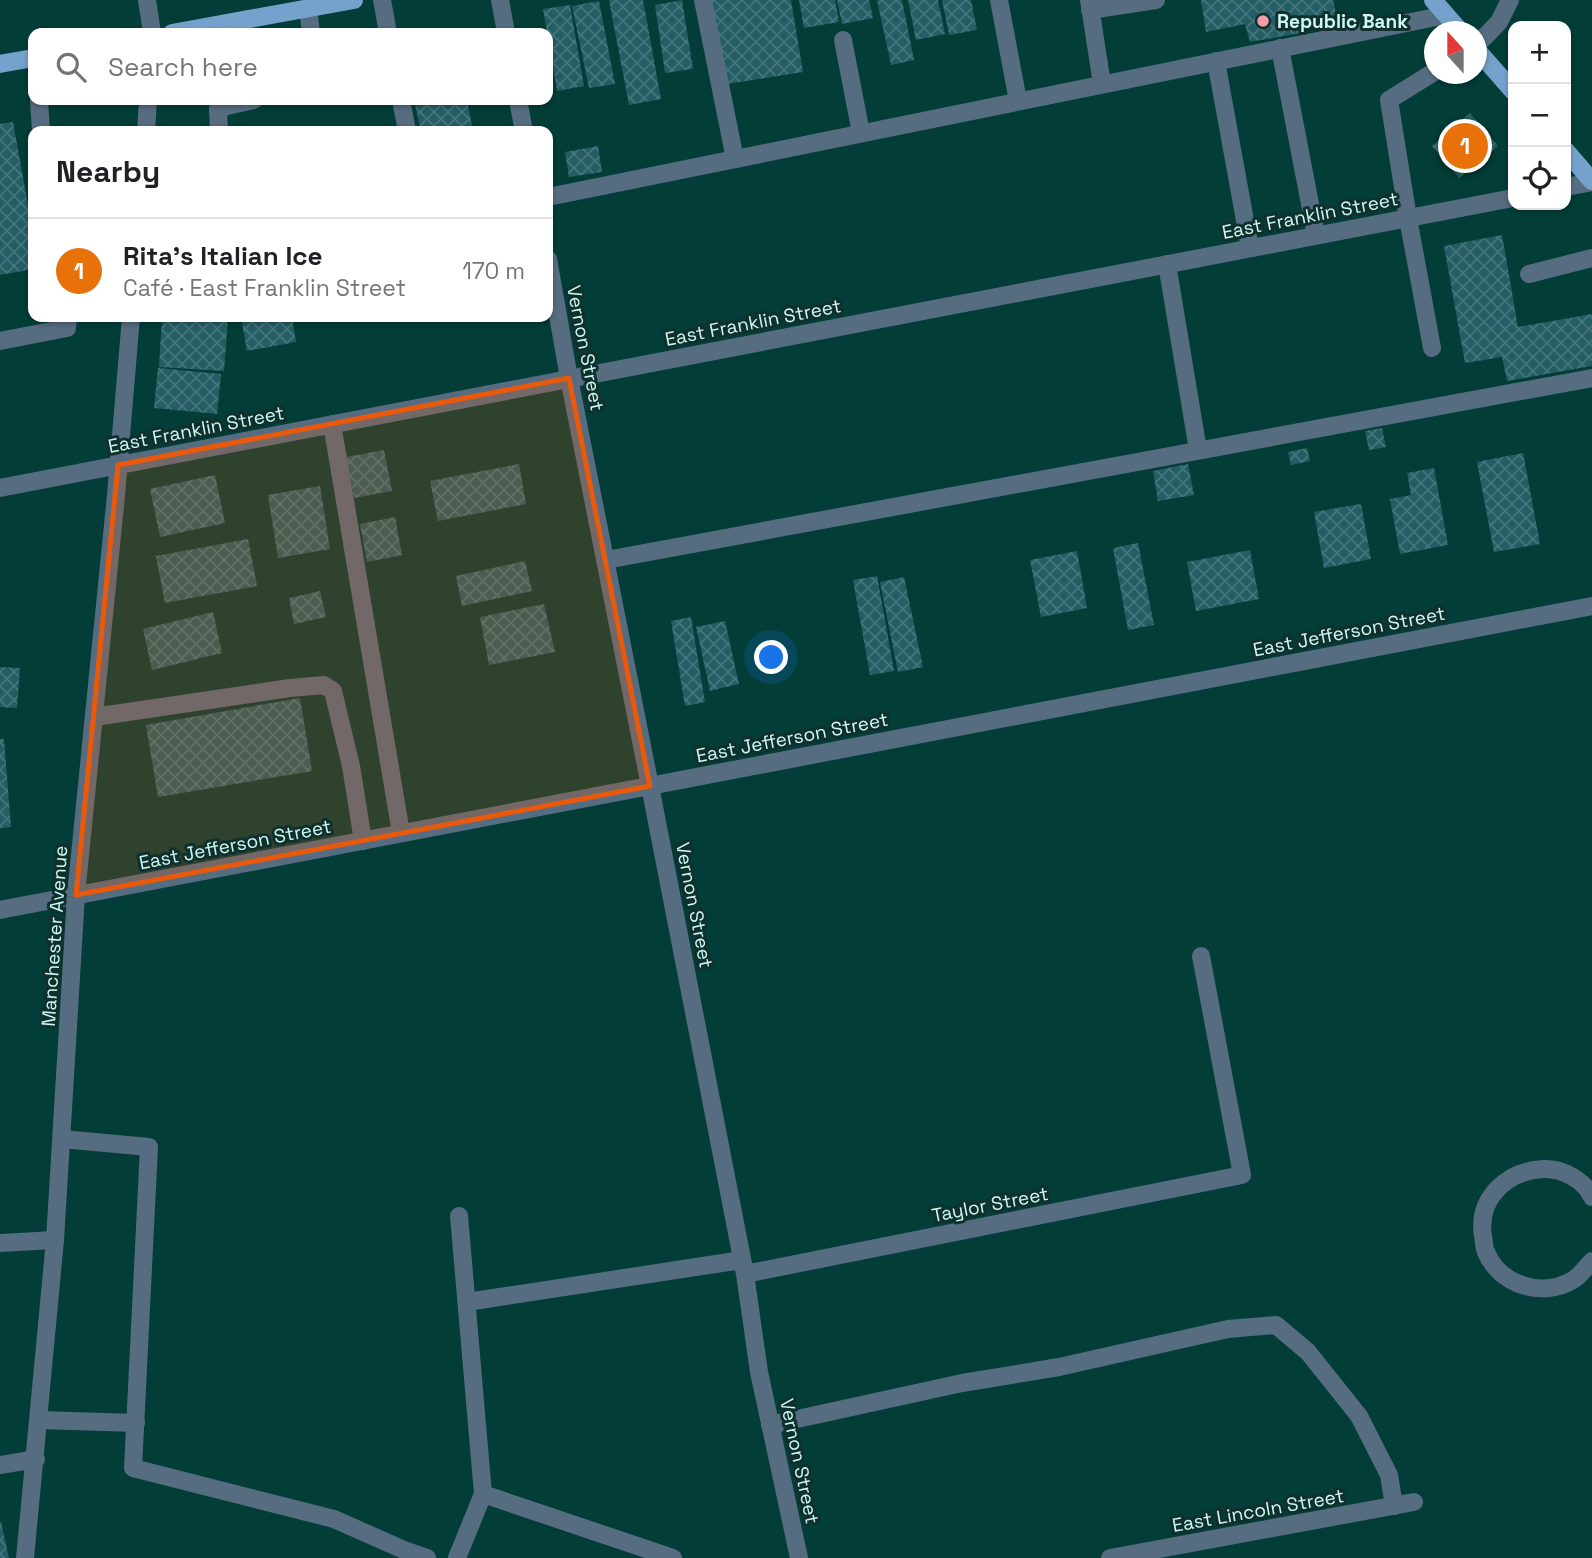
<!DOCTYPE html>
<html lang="en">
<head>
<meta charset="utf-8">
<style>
	:root { --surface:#fff; --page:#f2f2f2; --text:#202124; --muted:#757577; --line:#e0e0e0; --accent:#d93025 }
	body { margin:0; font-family:"Space Grotesk",sans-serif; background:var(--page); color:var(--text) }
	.controls { position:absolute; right:21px; top:21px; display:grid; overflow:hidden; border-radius:14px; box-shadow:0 2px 5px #0004 }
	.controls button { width:63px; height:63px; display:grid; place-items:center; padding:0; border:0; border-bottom:2px solid var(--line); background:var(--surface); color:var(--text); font:35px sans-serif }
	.compass { position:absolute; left:1424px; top:21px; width:63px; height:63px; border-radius:50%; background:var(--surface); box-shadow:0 2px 5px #0004; rotate:339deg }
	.you { position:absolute; left:772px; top:658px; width:24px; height:24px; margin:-18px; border:5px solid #fff; border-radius:50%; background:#1a73e8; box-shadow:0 0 0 10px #1a73e833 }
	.badge { display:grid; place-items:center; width:46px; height:46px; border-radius:50%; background:var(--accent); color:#fff; font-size:23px; font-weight:700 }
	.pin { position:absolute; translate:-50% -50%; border:4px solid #fff; box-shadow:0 2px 7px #0006 }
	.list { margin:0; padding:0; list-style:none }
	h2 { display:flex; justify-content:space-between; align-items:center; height:91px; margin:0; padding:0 28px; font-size:30px }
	h2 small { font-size:23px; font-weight:400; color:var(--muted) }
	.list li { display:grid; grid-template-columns:46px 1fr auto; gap:21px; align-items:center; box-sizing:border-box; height:105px; padding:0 28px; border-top:2px solid var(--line) }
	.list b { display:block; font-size:26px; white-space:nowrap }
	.list p { margin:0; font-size:23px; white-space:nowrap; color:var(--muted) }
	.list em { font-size:23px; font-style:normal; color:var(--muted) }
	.icon { flex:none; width:38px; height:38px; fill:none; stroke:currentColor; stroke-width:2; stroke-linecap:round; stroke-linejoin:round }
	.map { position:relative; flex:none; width:1592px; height:1558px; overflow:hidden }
	.search { position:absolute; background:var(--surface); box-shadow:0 2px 5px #0004; left:28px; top:28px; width:525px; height:77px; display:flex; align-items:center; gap:18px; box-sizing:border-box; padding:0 24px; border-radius:14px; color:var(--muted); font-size:26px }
	.panel { position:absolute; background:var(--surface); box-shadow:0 2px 5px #0004; left:28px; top:126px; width:525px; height:196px; border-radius:14px }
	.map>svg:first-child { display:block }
	.building { fill:url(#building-cross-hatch) }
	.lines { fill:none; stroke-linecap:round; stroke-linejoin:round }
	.minor { stroke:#566c80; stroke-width:18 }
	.major { stroke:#75a2cc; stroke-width:18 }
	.marked { fill:#e8590c; fill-opacity:0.2; stroke:#e8590c; stroke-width:5; stroke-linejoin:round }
	.poi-dot { fill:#f39aab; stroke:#11302d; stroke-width:2.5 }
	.labels { text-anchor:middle; stroke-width:6; stroke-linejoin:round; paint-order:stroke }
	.poi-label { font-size:19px; font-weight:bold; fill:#cdf9f3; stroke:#11302d; text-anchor:start }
	.street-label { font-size:19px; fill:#cdf9f3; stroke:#11302d }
</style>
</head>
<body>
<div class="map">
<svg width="1592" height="1558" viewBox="0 0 1592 1558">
	<defs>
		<pattern id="building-cross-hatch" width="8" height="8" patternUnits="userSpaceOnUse" patternTransform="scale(1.75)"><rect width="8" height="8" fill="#255d64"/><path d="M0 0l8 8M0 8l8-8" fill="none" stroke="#43757b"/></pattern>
	</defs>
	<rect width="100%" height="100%" fill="#023d38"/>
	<!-- building -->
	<g class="building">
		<path d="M609,0H643L661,99L629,105Z"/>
		<path d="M682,0L693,69L665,73L655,5Z"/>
		<path d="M707,0H791L803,72L721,85Z"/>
		<path d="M799,0H835L839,22L804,28Z"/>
		<path d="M837,0H869L873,18L842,24Z"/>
		<path d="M877,0H902L914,60L891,65Z"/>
		<path d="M908,0H938L945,34L916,40Z"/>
		<path d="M942,0H971L977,30L949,35Z"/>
		<path d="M1201,0H1333L1337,18L1299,25L1300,33L1250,42L1245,24L1206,32Z"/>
		<path d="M599,1L615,84L589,88L572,6Z"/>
		<path d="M570,5L584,86L557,91L543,9Z"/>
		<path d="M452,28L453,33H433V32Z"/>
		<path d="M414,100H467L473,131H421Z"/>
		<path d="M1470,113L1498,146L1459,178L1432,146Z"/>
		<path d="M13,122L33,233V269L0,275V124Z"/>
		<path d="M598,146L602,172L569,177L565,152Z"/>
		<path d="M1502,235L1518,327L1592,314V366L1507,381L1502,357L1465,363L1444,246Z"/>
		<path d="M162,317H228L224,371L159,367Z"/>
		<path d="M241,317H292L296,342L247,351Z"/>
		<path d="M158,368L221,374L217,414L154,408Z"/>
		<path d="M1382,428L1386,447L1369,450L1365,431Z"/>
		<path d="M1307,448L1310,461L1291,465L1288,452Z"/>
		<path d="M384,450L392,491L354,498L346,457Z"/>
		<path d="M1523,453L1540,544L1494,552L1477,462Z"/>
		<path d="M519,464L526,504L438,521L430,481Z"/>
		<path d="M1188,464L1194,495L1158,501L1153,471Z"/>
		<path d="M1434,468L1448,545L1400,554L1390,499L1411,495L1407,473Z"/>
		<path d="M215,475L225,523L160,537L150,489Z"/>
		<path d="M320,486L330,549L278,558L268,495Z"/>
		<path d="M1361,504L1371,559L1324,568L1314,512Z"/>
		<path d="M395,517L402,555L367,562L360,524Z"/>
		<path d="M248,539L257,586L165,603L156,556Z"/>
		<path d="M1138,543L1154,625L1128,630L1113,548Z"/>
		<path d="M1250,550L1259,599L1196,611L1187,562Z"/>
		<path d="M1077,551L1087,608L1041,617L1030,560Z"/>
		<path d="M525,561L532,591L462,606L456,576Z"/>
		<path d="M877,576L894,671L870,675L853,580Z"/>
		<path d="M904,577L923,667L898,672L880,582Z"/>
		<path d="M320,591L326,617L294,624L289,598Z"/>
		<path d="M544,604L555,652L489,665L480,617Z"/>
		<path d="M213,612L222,653L152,670L143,629Z"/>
		<path d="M691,617L705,702L685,706L671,621Z"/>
		<path d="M725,621L739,684L710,691L696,627Z"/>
		<path d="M0,667L20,668L17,708L0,707Z"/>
		<path d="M300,698L312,771L158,797L146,725Z"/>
		<path d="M0,739H4L11,827L0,828Z"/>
		<path d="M0,1522H1L9,1558H0Z"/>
	</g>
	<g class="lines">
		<!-- minor -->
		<g class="minor">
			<path d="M147,0L152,33"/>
			<path d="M382,0L388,33"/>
			<path d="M500,0L506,33"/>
			<path d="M703,0L735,159"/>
			<path d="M999,0L1018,101"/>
			<path d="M1089,0L1102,84"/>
			<path d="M308,8L311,33"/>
			<path d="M1090,10L1156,0"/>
			<path d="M843,40L861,133"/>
			<path d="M1476,46L1499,22L1510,0"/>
			<path d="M1280,48L1316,235"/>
			<path d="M1216,61L1250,248"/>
			<path d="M39,100L41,131"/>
			<path d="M401,100L407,131"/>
			<path d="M518,100L524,131"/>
			<path d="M146,131L148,100"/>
			<path d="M219,131L218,108L254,100"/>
			<path d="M1566,187L1592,182"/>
			<path d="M548,197L1446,15"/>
			<path d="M548,259L569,378L650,786L745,1274L759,1372L799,1558"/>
			<path d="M1167,264L1198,450"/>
			<path d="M1529,274L1592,258"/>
			<path d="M0,341L67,328L68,317"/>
			<path d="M1432,348L1408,218L1389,100L1434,72"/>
			<path d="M332,424L401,833"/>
			<path d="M0,488L1513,198"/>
			<path d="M606,560L1592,378"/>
			<path d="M94,717L290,688L324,685L333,691L351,766L363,841"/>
			<path d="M0,910L1592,606"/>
			<path d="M62,1139L149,1147L133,1468L334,1519L404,1550L427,1558"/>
			<path d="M1592,1197C1584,1180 1562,1168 1543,1169C1507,1171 1477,1198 1483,1236C1484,1241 1484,1248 1486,1252C1500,1286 1543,1298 1573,1280C1580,1276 1586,1267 1592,1261"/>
			<path d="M459,1216L483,1494L673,1558"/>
			<path d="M0,1243L55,1240"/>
			<path d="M745,1274L1242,1175L1201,956"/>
			<path d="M467,1302L742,1260"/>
			<path d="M39,1420L136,1423"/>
			<path d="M770,1425L962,1383L1059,1367L1228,1329L1276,1325L1308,1352L1359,1416L1389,1475L1394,1506"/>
			<path d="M0,1465L36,1459"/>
			<path d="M25,1558L55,1240L76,895L116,495L131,317"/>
			<path d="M457,1558L483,1494"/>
			<path d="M1110,1558L1414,1502"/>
		</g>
		<!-- major -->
		<g class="major">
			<path d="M1433,0L1461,32"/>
			<path d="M172,33L354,0"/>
			<path d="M1476,49L1513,91"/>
			<path d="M0,64L33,58"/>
			<path d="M1566,151L1592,181"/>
		</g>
	</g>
	<!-- marked area -->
	<path class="marked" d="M569,378L650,786L76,895L118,465Z"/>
	<!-- markers -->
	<circle class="poi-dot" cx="1263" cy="21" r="7"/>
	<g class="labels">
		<!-- poi labels -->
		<g class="poi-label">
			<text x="1277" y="28">Republic Bank</text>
		</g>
		<!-- street labels -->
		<g class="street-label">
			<text transform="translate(1310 215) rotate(-11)" y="7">East Franklin Street</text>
			<text transform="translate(753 322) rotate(-11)" y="7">East Franklin Street</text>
			<text transform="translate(586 348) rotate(79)" y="7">Vernon Street</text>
			<text transform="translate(196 429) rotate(-11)" y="7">East Franklin Street</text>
			<text transform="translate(1349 631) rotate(-11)" y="7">East Jefferson Street</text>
			<text transform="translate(792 737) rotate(-11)" y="7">East Jefferson Street</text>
			<text transform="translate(235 844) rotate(-11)" y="7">East Jefferson Street</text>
			<text transform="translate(695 905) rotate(79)" y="7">Vernon Street</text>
			<text transform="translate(54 936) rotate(-86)" y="7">Manchester Avenue</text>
			<text transform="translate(990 1204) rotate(-11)" y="7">Taylor Street</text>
			<text transform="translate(800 1461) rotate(78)" y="7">Vernon Street</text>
			<text transform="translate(1258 1510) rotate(-10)" y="7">East Lincoln Street</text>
		</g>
	</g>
</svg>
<div class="controls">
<button>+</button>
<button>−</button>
<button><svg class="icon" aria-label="locate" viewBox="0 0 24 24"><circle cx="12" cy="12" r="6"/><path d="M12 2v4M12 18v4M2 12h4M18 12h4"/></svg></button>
</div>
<svg class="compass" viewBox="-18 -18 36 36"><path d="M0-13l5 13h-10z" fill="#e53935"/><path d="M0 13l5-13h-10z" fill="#757577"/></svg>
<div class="you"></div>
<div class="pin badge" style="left:1465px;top:146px;background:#e8710a">1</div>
<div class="search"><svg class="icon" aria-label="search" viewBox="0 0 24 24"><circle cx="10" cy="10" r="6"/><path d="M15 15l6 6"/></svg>Search here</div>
<section class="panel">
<h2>Nearby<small></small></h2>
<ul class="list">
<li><span class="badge" style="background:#e8710a">1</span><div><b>Rita's Italian Ice</b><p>Café · East Franklin Street</p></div><em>170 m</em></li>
</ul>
</section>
</div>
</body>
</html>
